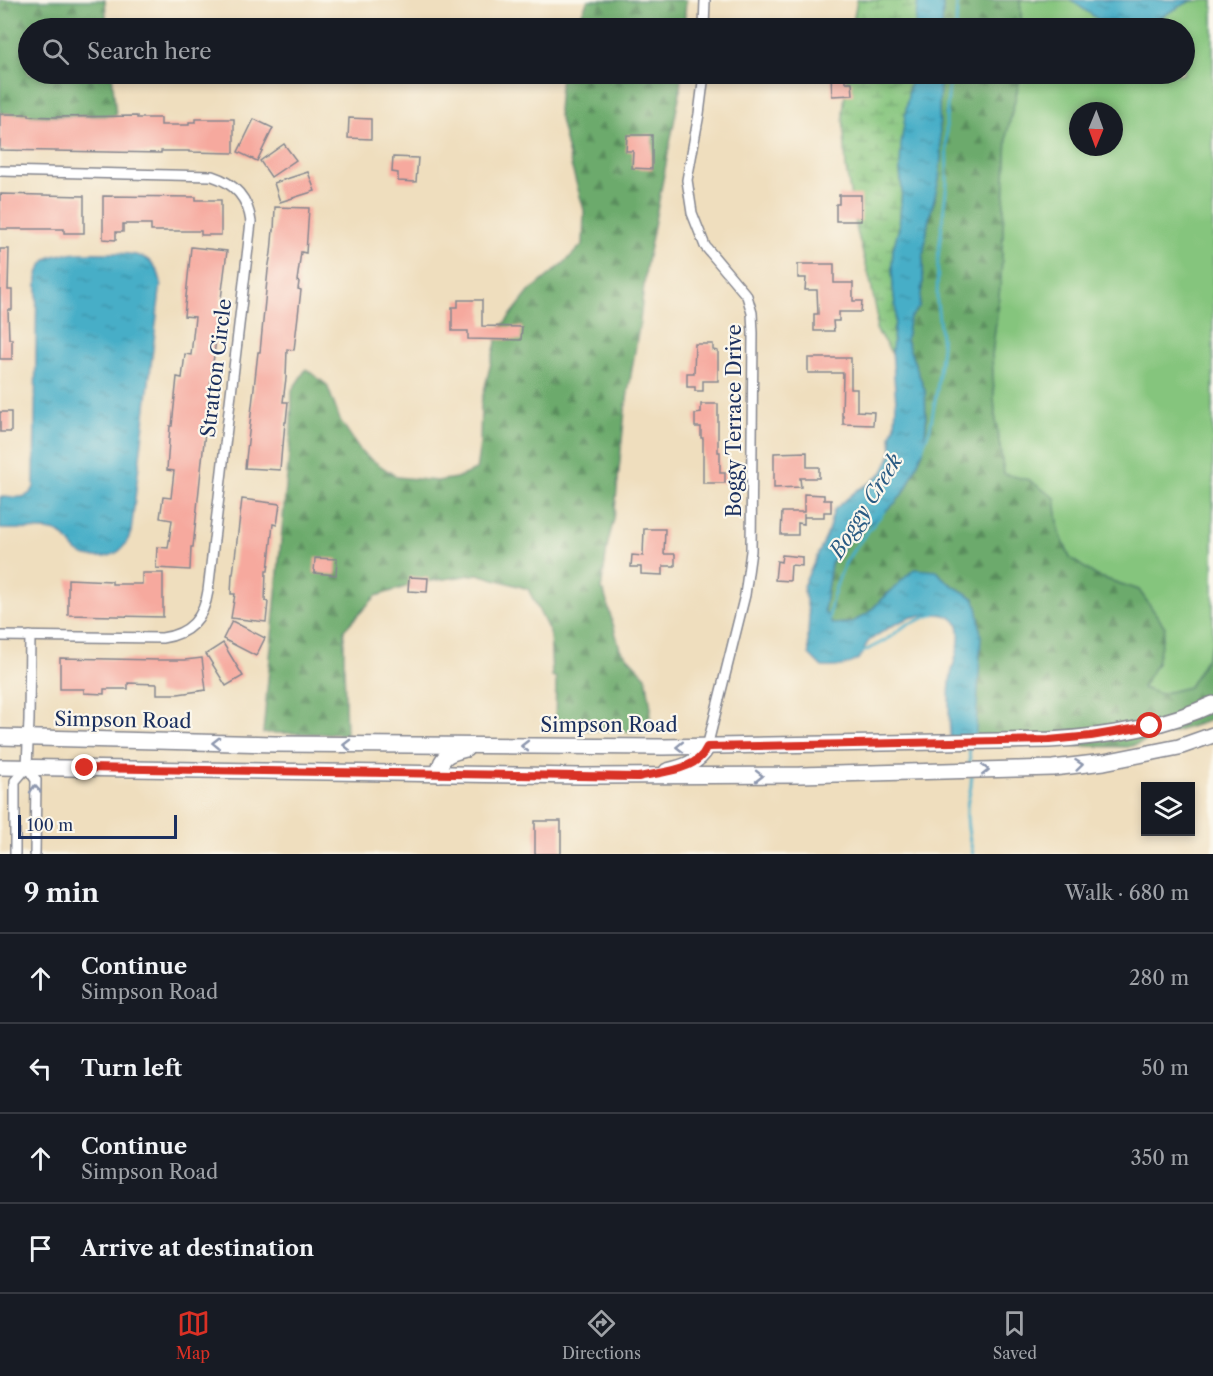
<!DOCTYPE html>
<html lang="en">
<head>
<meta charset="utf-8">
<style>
	:root { --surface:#171b24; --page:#20242c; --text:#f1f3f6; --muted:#9ea1a6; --line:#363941; --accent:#d93025 }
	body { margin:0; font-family:"Libre Caslon Text",serif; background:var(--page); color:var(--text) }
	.controls { position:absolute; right:18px; bottom:18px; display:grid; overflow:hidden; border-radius:0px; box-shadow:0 3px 9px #0003 }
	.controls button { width:54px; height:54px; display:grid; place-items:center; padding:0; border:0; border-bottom:2px solid var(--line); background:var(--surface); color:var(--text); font:30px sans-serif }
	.compass { position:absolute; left:1069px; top:102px; width:54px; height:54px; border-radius:50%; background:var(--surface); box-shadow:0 3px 9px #0003; rotate:181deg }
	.scale { position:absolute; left:18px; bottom:15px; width:159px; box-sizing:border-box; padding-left:6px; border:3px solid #1b2f5e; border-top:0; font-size:16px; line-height:21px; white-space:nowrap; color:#1b2f5e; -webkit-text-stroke:4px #fbf7ec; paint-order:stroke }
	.stop { position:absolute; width:18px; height:18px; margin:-14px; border:4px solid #d93025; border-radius:50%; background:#fff }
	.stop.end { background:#d93025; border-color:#fff; box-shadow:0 2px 6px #0008 }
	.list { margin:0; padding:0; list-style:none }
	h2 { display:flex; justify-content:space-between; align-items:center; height:78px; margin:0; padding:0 24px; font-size:26px }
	h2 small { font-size:20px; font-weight:400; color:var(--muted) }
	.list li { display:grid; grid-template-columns:39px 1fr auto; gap:18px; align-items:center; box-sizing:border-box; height:90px; padding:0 24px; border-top:2px solid var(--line) }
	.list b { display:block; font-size:22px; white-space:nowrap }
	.list p { margin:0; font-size:20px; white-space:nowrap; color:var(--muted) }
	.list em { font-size:20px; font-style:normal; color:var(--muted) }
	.icon { flex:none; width:33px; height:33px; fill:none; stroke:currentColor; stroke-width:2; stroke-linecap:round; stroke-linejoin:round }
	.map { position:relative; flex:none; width:1213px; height:854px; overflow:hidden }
	.search { position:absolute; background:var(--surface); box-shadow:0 3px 9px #0003; left:18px; right:18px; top:18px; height:66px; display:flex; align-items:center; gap:15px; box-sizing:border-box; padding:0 21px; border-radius:33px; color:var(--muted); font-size:22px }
	.sheet { height:438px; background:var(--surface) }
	nav { display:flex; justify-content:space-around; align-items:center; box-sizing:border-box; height:84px; border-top:2px solid var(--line); background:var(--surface); font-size:16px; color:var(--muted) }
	nav a { display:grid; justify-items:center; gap:3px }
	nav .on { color:var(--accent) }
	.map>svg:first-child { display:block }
	.grass { fill:#85c57d; stroke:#507a6e; stroke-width:1.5; fill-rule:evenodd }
	.forest { fill:url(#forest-firs); stroke:#446c65; stroke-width:1.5 }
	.wetland { fill:url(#wetland-marsh); stroke:#507a6e; stroke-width:1.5 }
	.water { fill:url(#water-ripples); stroke:#316e92; stroke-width:1.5 }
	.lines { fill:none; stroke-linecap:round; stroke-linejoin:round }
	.stream { stroke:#47aec7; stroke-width:3 }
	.building { fill:#f6a99e }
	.street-casing { stroke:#85868e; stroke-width:12 }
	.primary-casing { stroke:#85868e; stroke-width:18 }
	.street { stroke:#fff; stroke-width:9 }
	.primary { stroke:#fff; stroke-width:15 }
	.oneway { stroke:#8d97ae }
	.route { stroke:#d93025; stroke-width:8 }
	.labels { text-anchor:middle; stroke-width:4.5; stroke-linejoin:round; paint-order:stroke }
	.street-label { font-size:20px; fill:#1b2f5e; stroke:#fbf7ec }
	.water-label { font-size:21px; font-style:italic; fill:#2a5b83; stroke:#fbf7ec }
</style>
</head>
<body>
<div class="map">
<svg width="1213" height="854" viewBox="0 0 1213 854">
	<defs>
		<pattern id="forest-firs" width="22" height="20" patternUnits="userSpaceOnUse" patternTransform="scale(1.5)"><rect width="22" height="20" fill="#6caa6c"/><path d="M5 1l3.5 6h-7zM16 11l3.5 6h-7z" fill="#588b5c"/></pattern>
		<pattern id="wetland-marsh" width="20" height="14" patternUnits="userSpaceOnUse" patternTransform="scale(1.5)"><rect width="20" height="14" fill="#85c57d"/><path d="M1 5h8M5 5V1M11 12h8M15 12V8" fill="none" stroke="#6ca06a"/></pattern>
		<pattern id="water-ripples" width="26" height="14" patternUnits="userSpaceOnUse" patternTransform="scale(1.5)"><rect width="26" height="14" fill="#47aec7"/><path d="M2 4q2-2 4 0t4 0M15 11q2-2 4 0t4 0" fill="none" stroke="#3a8ea5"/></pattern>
	</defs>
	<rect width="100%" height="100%" fill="#fbf7ec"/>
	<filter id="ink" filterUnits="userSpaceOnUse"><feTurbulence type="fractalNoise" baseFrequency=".0167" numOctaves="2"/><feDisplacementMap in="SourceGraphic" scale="12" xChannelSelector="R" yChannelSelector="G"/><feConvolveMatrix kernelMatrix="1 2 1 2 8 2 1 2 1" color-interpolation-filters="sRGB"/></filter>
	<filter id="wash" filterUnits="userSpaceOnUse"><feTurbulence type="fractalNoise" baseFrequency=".008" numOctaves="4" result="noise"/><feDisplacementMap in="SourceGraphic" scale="24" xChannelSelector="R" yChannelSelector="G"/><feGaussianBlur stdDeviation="1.35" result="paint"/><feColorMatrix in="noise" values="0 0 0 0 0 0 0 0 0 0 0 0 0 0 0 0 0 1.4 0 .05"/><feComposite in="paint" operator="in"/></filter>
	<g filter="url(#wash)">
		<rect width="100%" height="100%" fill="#efdebe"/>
		<!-- grass -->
		<path class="grass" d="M1020,0H1071L1099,20L1146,25L1190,1L1213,0V642L1207,657L1189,687L1160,694L1141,688L1157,663L1139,590L1097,576L1070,558L1059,531L1055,498L1004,474L995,414L992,355L1001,278L1007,133L1021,74H1184V28H1022ZM1078,111H1114V147H1078Z"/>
		<!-- forest -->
		<g class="forest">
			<path d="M0,0H105L107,28H28V74H112L116,116H31L0,113Z"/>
			<path d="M588,0H686L684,28H575Z"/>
			<path d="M943,0H1020L1022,28H942Z"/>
			<path d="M561,74H681L680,92L646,267L640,321L625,411L614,519L608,542L601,590L604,592L620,649L646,676L651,708L649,733L555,728L556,678L552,676L550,633L528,589L478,574L418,583L376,596L344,630V665L346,734L263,733L291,433L292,390L306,369L327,385L340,420L362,453L397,477L437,481L456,478L476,470L480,443L481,403L499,330L529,292L564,263L583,244L584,210L571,165L558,111Z"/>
			<path d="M940,74H1021L1007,133L1001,278L992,355L995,414L1004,474L1029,480L1055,498L1059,531L1070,558L1097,576L1139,590L1165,627L1157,663L1142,688L1160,694L1189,687L1207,657L1213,642V719L1205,722L1128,747L975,744V599C961,590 947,585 937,571L891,590L867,614L851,623L832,624L824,610L831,563L847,542L895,503L906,489L923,451L926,424L925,391L906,340L909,319L919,307L923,281V256L928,223L931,209L935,200Z"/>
		</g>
		<!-- wetland -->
		<g class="wetland">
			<path d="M857,0H918L915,28H852Z"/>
			<path d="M847,74H911L900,170L902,190L899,228L893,249L892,266L893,288L896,312L894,329L892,354L876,329L877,314L870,280L857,231L846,169L843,113Z"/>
		</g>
		<!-- water -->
		<g class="water">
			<path d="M918,0H943L942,28H915Z"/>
			<path d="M1071,0H1196L1190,1L1146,25L1099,20Z"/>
			<path d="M911,74H940L939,109L941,157L939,180L928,223L923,256V281L919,307L909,319L906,340L925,391L926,424L923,451L906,489L895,503L847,542L831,563L824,610L832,624L851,623L867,614L914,569L937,571C947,585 961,590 975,599L978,612L981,636L975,744H950C950,722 947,697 951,675C954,660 961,646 959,630C956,607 920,614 904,620C892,625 880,633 869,641C864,646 863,656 857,660C846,667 834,668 822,667L809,654L808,636L809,615L803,586L827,535L834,510L857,490L870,483L883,472L892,452L891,435L895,425L896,402L892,350L896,312L893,288L892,266L893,249L899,228L902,190L900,170L901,145Z"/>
			<path d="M117,253C140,254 156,257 161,282L131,532C125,551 113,559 93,557C88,556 83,556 79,553C70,547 67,535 56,532C44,528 14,530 0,529V497C13,497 28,501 34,487L37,278C39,270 42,262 49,258C60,251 102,253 117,253Z"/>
		</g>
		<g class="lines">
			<!-- stream -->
			<g class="stream">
				<path d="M956,28L957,0"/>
				<path d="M922,449L930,428L937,390L942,346L937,302L938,258L947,182L946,119L950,74"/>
				<path d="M829,620C829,604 840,571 849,557C859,540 873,526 884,511"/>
				<path d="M861,653L886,640L906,625L934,614"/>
				<path d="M969,747L970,764"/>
				<path d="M971,774C973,788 968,794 967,807C966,823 969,838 973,854"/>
			</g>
		</g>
		<g id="blocks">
			<!-- building -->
			<g class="building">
				<path d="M831,74H845V82H852L853,95L832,96Z"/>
				<path d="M0,114H29V116L54,117L137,116V118H161V125H189V122H196V119H234V153L189,152V151H161V153L0,150Z"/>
				<path d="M349,118L371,119V139L348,138Z"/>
				<path d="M254,119L273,128L257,161L238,152Z"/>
				<path d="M627,135H652V169L632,168L633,151H626Z"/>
				<path d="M284,144L296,160L271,177L260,161Z"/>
				<path d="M393,157L418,158L416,182L398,181V173L392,172Z"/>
				<path d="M308,172L315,191L280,202L274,183Z"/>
				<path d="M0,194L84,196V233H64V229H0Z"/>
				<path d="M839,195H861V221H836V204H839Z"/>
				<path d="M103,196L196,197V200H221V235H201V231H151V224H123V232H116V240L103,239Z"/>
				<path d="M275,207L309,208L306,253L301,252L297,281L299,282L298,289L301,290L294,350L287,349L286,378L283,402H288L286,422H285L283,446H282L280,470L245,468L258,352H260L268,270L271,253L273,230L274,231Z"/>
				<path d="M191,247L227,251L208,403L195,528L193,547H191L190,570L156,568L157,547L168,548L172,520L160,518L163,497L171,498L174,471L167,470L170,426H172L177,377L182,378L185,354L191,355L195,317L184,316Z"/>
				<path d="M0,249H9L8,290H12V310H8L9,339H12V359H0Z"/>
				<path d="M798,264H834V283H853V301H862L861,312H839V321H833L834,331H814V314H818L817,290H805L806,278H798Z"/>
				<path d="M458,300H482V326L522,327L521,340L468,339V331H452V307H458Z"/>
				<path d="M695,344H713V350L718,351V381H703V391H695V387H687V373H694Z"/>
				<path d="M808,358H851V389H857V411L874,412L873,425L843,424V416H842L843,373H808Z"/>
				<path d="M701,404H718V452H720V473H725V483H703V438H701V427H695V414L701,413Z"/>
				<rect x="0" y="412" width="11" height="20"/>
				<path d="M807,452V467H819V478H800L801,487L774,488V453Z"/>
				<path d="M804,494L824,495V500H831V512H824V517H804V514V524L798,523V535H781L782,512H804Z"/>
				<path d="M242,499L280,504L277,525L273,524L268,571H266L265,601L268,602L266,622L231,618L235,594H231L232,574H233Z"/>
				<path d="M644,529H665L664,554H675V566H663V575L641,574V567H631L632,555L643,556Z"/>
				<path d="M782,555L802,557V566L791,565L790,581L775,580L777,561L781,562Z"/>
				<path d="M315,558L337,559L336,575L314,573Z"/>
				<path d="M142,573H163V617L68,615V579L112,581V584H142Z"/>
				<path d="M409,577L428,578L427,592L408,591Z"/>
				<path d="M232,621L265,638L256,656L223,639Z"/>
				<path d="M223,643L243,676L226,686L206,654Z"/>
				<path d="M60,658L158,660H185L202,658L206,690L178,694H157V684L128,683V689H104V694L84,693V689H60Z"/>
				<rect x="535" y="821" width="26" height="33"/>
			</g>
		</g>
	</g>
	<g filter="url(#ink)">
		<use href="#blocks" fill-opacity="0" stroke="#85868e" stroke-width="1.5"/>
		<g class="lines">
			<defs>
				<g id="street">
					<path d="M704,28L705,0"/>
					<path d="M704,74L699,114L687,180L692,213L705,246L747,296L752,313L753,333L751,551L745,595L707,747"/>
					<path d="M0,171L212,176C234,183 248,198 251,222L208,591C204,618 190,634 162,638L0,636"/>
					<path d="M27,767L29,720L30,636"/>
					<path d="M27,767L36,780L35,854"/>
					<path d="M15,854V781L27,767"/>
				</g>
				<g id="primary">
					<path d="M0,737L275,744L663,747L1049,740C1105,737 1162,728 1213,704"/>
					<path d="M0,767L581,776L800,775L1053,768L1104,762L1179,747L1213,735"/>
					<path d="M667,771C685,767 698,763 707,747"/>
					<path d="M439,774C440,755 450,753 466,749"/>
				</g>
			</defs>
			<!-- street casing -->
			<use href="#street" class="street-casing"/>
			<!-- primary casing -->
			<use href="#primary" class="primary-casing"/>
			<!-- street -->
			<use href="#street" class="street"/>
			<!-- primary -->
			<use href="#primary" class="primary"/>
		</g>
		<!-- one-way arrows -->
		<defs><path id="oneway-chevron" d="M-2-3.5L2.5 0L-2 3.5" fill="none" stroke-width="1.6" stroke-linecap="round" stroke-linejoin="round" transform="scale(1.5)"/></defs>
		<g class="oneway">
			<use href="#oneway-chevron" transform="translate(216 743) rotate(-179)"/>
			<use href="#oneway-chevron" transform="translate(347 745) rotate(-179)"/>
			<use href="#oneway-chevron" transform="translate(525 746) rotate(-180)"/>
			<use href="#oneway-chevron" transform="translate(680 747) rotate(179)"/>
			<use href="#oneway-chevron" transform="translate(1079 765) rotate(-6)"/>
			<use href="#oneway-chevron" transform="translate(985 770) rotate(-1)"/>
			<use href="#oneway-chevron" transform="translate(759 776)"/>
			<use href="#oneway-chevron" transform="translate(35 789) rotate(-94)"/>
		</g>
	</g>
	<g class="lines" filter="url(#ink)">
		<!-- route -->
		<path class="route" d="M85,768L638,777C656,773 690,771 702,755C704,753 705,750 707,747L1049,740L1091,736L1150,726"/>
	</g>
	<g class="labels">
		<!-- street labels -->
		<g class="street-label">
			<text transform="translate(216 368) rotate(-83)" y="7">Stratton Circle</text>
			<text transform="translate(734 421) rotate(-90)" y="7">Boggy Terrace Drive</text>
			<text transform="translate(123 720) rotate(1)" y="7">Simpson Road</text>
			<text x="609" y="732">Simpson Road</text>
		</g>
		<!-- water labels -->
		<g class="water-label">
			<text transform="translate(866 506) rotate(-58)" y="7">Boggy Creek</text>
		</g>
	</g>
</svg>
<div class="controls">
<button><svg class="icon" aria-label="layers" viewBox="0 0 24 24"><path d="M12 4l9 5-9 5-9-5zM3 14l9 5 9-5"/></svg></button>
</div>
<svg class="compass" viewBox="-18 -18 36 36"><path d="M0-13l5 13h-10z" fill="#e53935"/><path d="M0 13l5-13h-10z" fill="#9ea1a6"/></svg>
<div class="scale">100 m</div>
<div class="stop" style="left:1150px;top:726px"></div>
<div class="stop end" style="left:85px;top:768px"></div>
<div class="search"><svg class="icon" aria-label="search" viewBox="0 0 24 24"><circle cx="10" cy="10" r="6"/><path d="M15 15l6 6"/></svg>Search here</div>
</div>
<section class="sheet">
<h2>9 min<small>Walk · 680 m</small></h2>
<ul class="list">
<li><svg class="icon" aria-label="ahead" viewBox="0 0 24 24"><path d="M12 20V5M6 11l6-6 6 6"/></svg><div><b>Continue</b><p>Simpson Road</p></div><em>280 m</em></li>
<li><svg class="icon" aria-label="left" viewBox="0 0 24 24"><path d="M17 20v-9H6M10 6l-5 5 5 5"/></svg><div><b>Turn left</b></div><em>50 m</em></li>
<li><svg class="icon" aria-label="ahead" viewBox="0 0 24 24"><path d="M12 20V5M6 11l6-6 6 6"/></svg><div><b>Continue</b><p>Simpson Road</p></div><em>350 m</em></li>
<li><svg class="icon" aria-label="arrive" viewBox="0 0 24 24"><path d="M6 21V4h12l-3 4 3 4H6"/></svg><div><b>Arrive at destination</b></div></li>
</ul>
</section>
<nav>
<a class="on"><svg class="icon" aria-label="map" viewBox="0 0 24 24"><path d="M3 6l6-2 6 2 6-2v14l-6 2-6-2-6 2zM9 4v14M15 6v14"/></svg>Map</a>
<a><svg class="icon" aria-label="directions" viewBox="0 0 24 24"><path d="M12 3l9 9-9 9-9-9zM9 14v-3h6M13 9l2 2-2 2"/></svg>Directions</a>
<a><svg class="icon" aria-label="saved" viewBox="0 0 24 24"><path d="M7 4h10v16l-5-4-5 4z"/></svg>Saved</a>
</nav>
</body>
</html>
